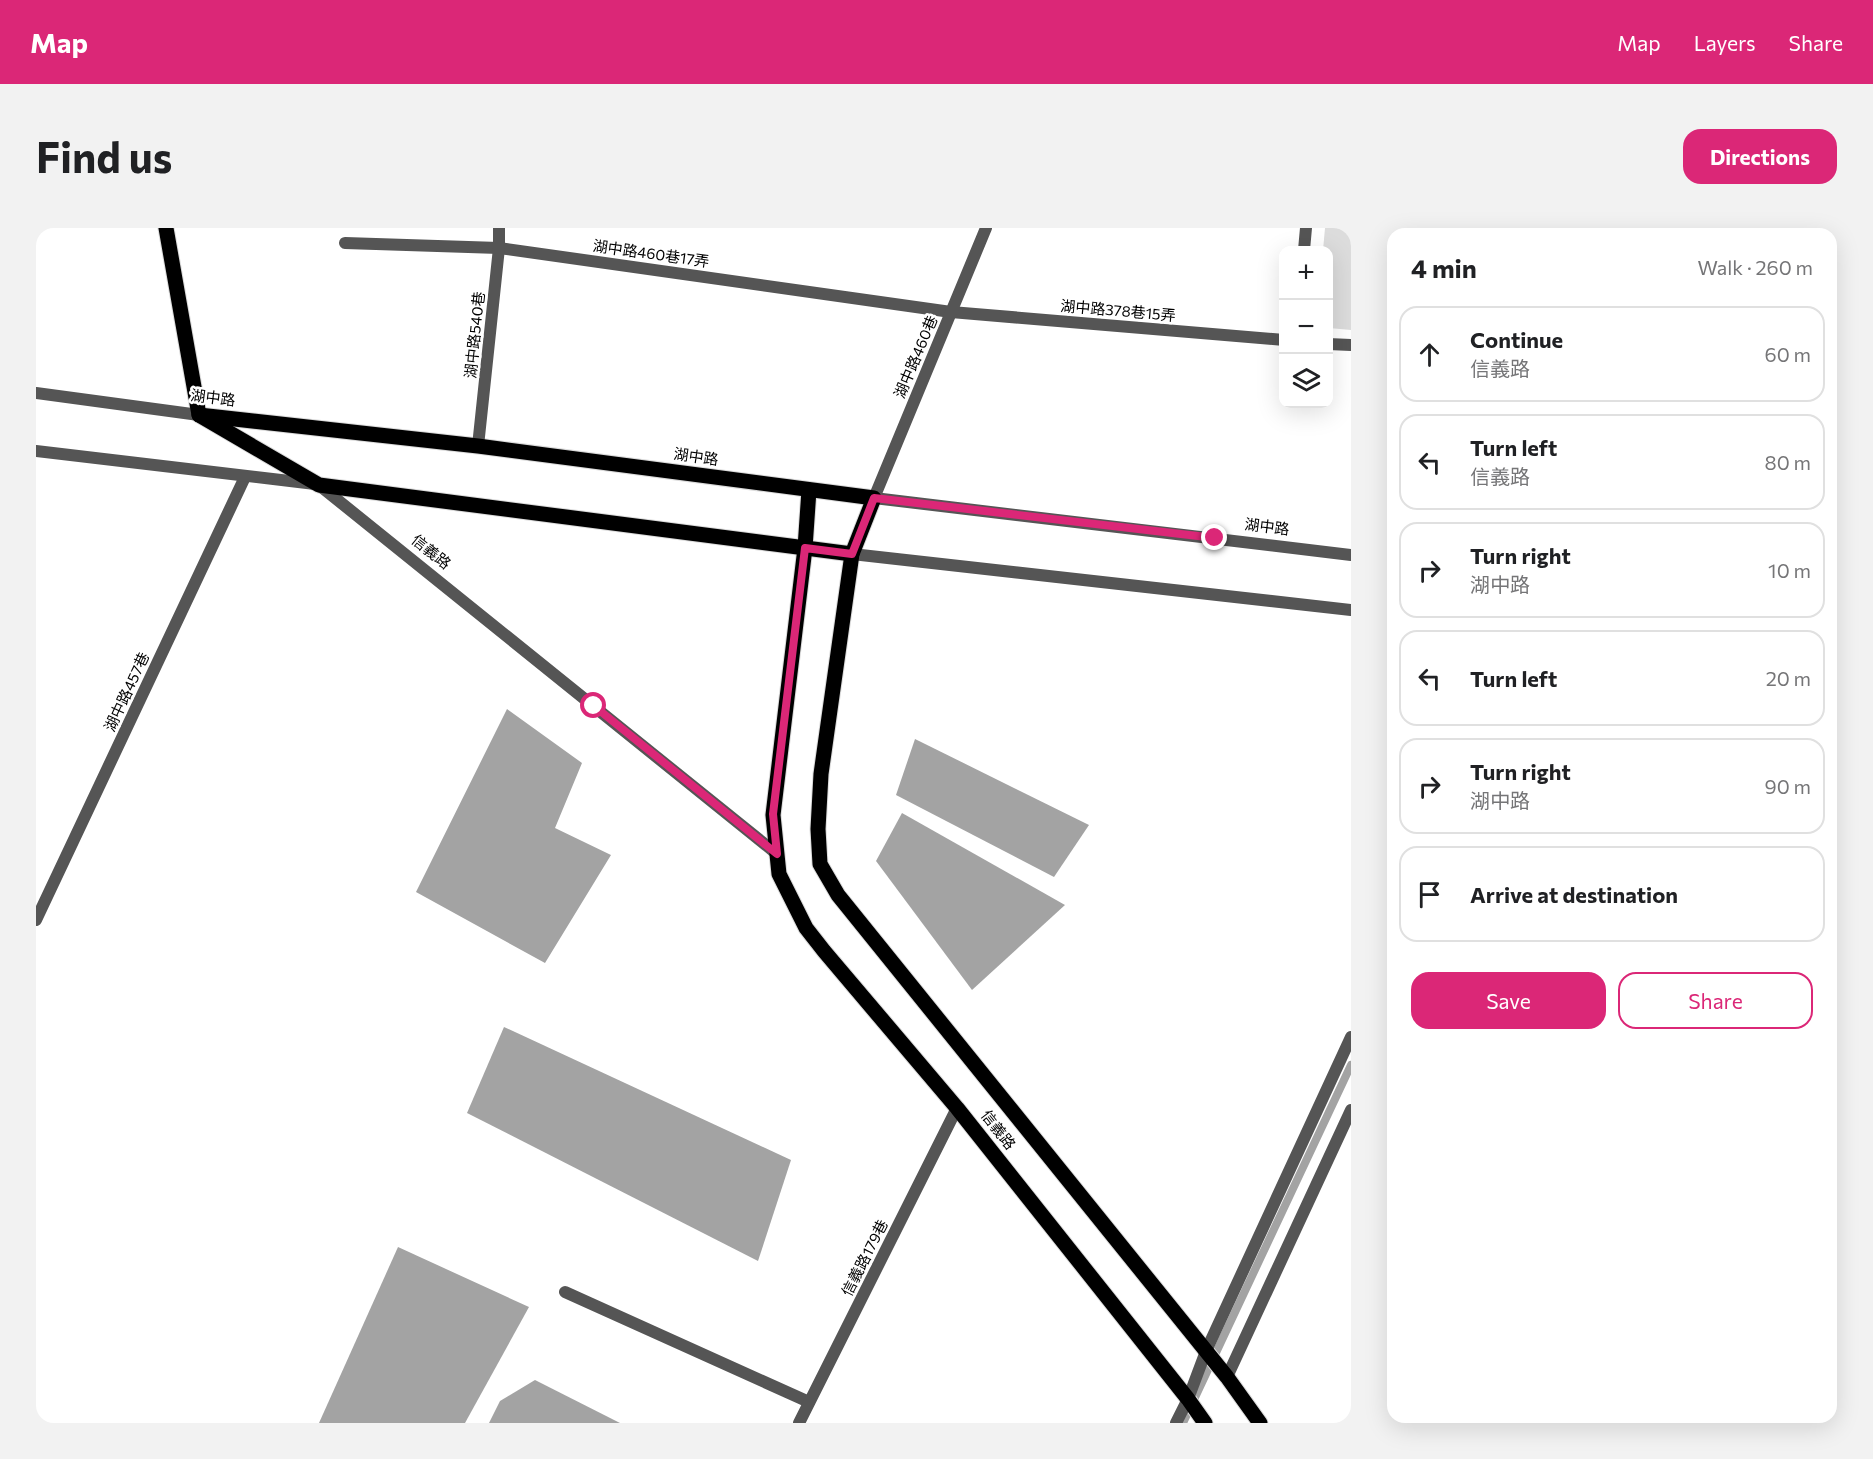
<!DOCTYPE html>
<html lang="en">
<head>
<meta charset="utf-8">
<style>
	:root { --surface:#fff; --page:#f2f2f2; --text:#202124; --muted:#757577; --line:#e0e0e0; --accent:#db2777 }
	body { margin:0; font-family:Commissioner,"Noto Sans TC",sans-serif; background:var(--page); color:var(--text) }
	.controls { position:absolute; right:18px; top:18px; display:grid; overflow:hidden; border-radius:12px; box-shadow:0 6px 24px #0002 }
	.controls button { width:54px; height:54px; display:grid; place-items:center; padding:0; border:0; border-bottom:2px solid var(--line); background:var(--surface); color:var(--text); font:30px sans-serif }
	.stop { position:absolute; width:18px; height:18px; margin:-14px; border:4px solid #db2777; border-radius:50%; background:#fff }
	.stop.end { background:#db2777; border-color:#fff; box-shadow:0 2px 6px #0008 }
	.list { margin:0; padding:0; list-style:none }
	h2 { display:flex; justify-content:space-between; align-items:center; height:78px; margin:0; padding:0 24px; font-size:26px }
	h2 small { font-size:20px; font-weight:400; color:var(--muted) }
	.list li { display:grid; grid-template-columns:39px 1fr auto; gap:18px; align-items:center; box-sizing:border-box; height:96px; margin:0 12px 12px; padding:0 12px; border:2px solid var(--line); border-radius:18px }
	.list b { display:block; font-size:22px; white-space:nowrap }
	.list p { margin:0; font-size:20px; white-space:nowrap; color:var(--muted) }
	.list em { font-size:20px; font-style:normal; color:var(--muted) }
	.actions { display:flex; gap:12px; padding:18px 24px }
	.actions a { flex:1; padding:14px 0; border:2px solid var(--accent); border-radius:18px; text-align:center; font-size:21px; color:var(--accent) }
	.actions .main { background:var(--accent); color:#fff }
	.icon { flex:none; width:33px; height:33px; fill:none; stroke:currentColor; stroke-width:2; stroke-linecap:round; stroke-linejoin:round }
	.map { position:relative; flex:none; width:1315px; height:1195px; overflow:hidden; border-radius:18px }
	header { display:flex; align-items:center; gap:36px; box-sizing:border-box; height:84px; padding:0 30px; background:var(--accent); color:#fff }
	header strong { font-size:28px }
	nav { display:flex; gap:33px; margin-inline-start:auto; font-size:21px }
	.intro { display:flex; align-items:center; justify-content:space-between; box-sizing:border-box; height:144px; padding:0 36px }
	h1 { margin:0; font-size:42px }
	.button { padding:15px 27px; border-radius:18px; background:var(--accent); color:#fff; font-size:21px; font-weight:700 }
	main { display:flex; gap:36px; padding:0 36px }
	aside { flex:1; background:var(--surface); border-radius:18px; box-shadow:0 6px 24px #0002 }
	.map>svg:first-child { display:block }
	.green { fill:#dcdcdc }
	.water { fill:#a3a3a3 }
	.lines { fill:none; stroke-linecap:round; stroke-linejoin:round }
	.stream { stroke:#a3a3a3; stroke-width:8 }
	.primary-casing { stroke:#dbdbdb; stroke-width:17 }
	.service { stroke:#555; stroke-width:12 }
	.minor { stroke:#555; stroke-width:12 }
	.tertiary { stroke:#555; stroke-width:12 }
	.primary { stroke:#000; stroke-width:15 }
	.route { stroke:#db2777; stroke-width:8 }
	.labels { text-anchor:middle; stroke-width:5; stroke-linejoin:round; paint-order:stroke }
	.street-label { font-size:15px; fill:#000; stroke:#fff }
</style>
</head>
<body>
<header>
<strong>Map</strong>
<nav><a>Map</a><a>Layers</a><a>Share</a></nav>
</header>
<div class="intro"><h1>Find us</h1><a class="button">Directions</a></div>
<main>
<div class="map">
<svg width="1315" height="1195" viewBox="0 0 1315 1195">
	<rect width="100%" height="100%" fill="#fff"/>
	<!-- green -->
	<path class="green" d="M1289,0H1315V102L1293,100L1292,22H1287Z"/>
	<!-- water -->
	<g class="water">
		<path d="M471,481L546,535L519,600L575,627L509,735L380,664Z"/>
		<path d="M879,511L1053,597L1018,649L860,567Z"/>
		<path d="M866,585L1029,677L936,762L840,633Z"/>
		<path d="M468,799L755,932L722,1033L431,885Z"/>
		<path d="M362,1019L493,1079L429,1195H283Z"/>
		<path d="M499,1152L584,1195H453L464,1173Z"/>
	</g>
	<g class="lines">
		<!-- stream -->
		<path class="stream" d="M1147,1195L1315,837"/>
		<defs>
			<g id="primary">
				<path d="M130,0L163,187L283,257L816,326"/>
				<path d="M163,187L442,218L838,270L816,326L785,546L782,601L784,636L802,667L1191,1149L1224,1195"/>
				<path d="M773,262L769,320L737,587L743,646L770,700L788,723L921,880L1152,1171L1169,1195"/>
			</g>
		</defs>
		<!-- primary casing -->
		<use href="#primary" class="primary-casing"/>
		<!-- service -->
		<g class="service">
			<path d="M309,15L463,20L915,84L1248,112"/>
			<path d="M1268,22L1270,0"/>
			<path d="M1292,116L1315,117"/>
			<path d="M442,218L463,20V0"/>
			<path d="M529,1064L773,1174"/>
		</g>
		<!-- minor -->
		<g class="minor">
			<path d="M283,257L741,626"/>
			<path d="M838,270L950,0"/>
			<path d="M0,692L209,249"/>
			<path d="M1191,1149L1315,882"/>
			<path d="M763,1195L921,880"/>
			<path d="M1140,1195L1152,1171L1170,1123L1315,809"/>
		</g>
		<!-- tertiary -->
		<g class="tertiary">
			<path d="M0,165L163,187"/>
			<path d="M0,223L279,256"/>
			<path d="M838,270L1315,327"/>
			<path d="M816,326L1315,382"/>
		</g>
		<!-- primary -->
		<use href="#primary" class="primary"/>
	</g>
	<g class="lines">
		<!-- route -->
		<path class="route" d="M558,478L741,626L737,586L769,320L816,326L838,270L1179,310"/>
	</g>
	<g class="labels">
		<!-- street labels -->
		<g class="street-label">
			<text transform="translate(615 26) rotate(8)" y="5">湖中路460巷17弄</text>
			<text transform="translate(1082 83) rotate(5)" y="5">湖中路378巷15弄</text>
			<text transform="translate(439 107) rotate(-84)" y="5">湖中路540巷</text>
			<text transform="translate(880 129) rotate(-67)" y="5">湖中路460巷</text>
			<text transform="translate(177 170) rotate(7)" y="5">湖中路</text>
			<text transform="translate(660 229) rotate(8)" y="5">湖中路</text>
			<text transform="translate(1231 299) rotate(7)" y="5">湖中路</text>
			<text transform="translate(395 324) rotate(39)" y="5">信義路</text>
			<text transform="translate(91 464) rotate(-65)" y="5">湖中路457巷</text>
			<text transform="translate(962 902) rotate(52)" y="5">信義路</text>
			<text transform="translate(829 1030) rotate(-63)" y="5">信義路179巷</text>
		</g>
	</g>
</svg>
<div class="controls">
<button>+</button>
<button>−</button>
<button><svg class="icon" aria-label="layers" viewBox="0 0 24 24"><path d="M12 4l9 5-9 5-9-5zM3 14l9 5 9-5"/></svg></button>
</div>
<div class="stop" style="left:558px;top:478px"></div>
<div class="stop end" style="left:1179px;top:310px"></div>
</div>
<aside>
<h2>4 min<small>Walk · 260 m</small></h2>
<ul class="list">
<li><svg class="icon" aria-label="ahead" viewBox="0 0 24 24"><path d="M12 20V5M6 11l6-6 6 6"/></svg><div><b>Continue</b><p>信義路</p></div><em>60 m</em></li>
<li><svg class="icon" aria-label="left" viewBox="0 0 24 24"><path d="M17 20v-9H6M10 6l-5 5 5 5"/></svg><div><b>Turn left</b><p>信義路</p></div><em>80 m</em></li>
<li><svg class="icon" aria-label="right" viewBox="0 0 24 24"><path d="M7 20v-9h11M14 6l5 5-5 5"/></svg><div><b>Turn right</b><p>湖中路</p></div><em>10 m</em></li>
<li><svg class="icon" aria-label="left" viewBox="0 0 24 24"><path d="M17 20v-9H6M10 6l-5 5 5 5"/></svg><div><b>Turn left</b></div><em>20 m</em></li>
<li><svg class="icon" aria-label="right" viewBox="0 0 24 24"><path d="M7 20v-9h11M14 6l5 5-5 5"/></svg><div><b>Turn right</b><p>湖中路</p></div><em>90 m</em></li>
<li><svg class="icon" aria-label="arrive" viewBox="0 0 24 24"><path d="M6 21V4h12l-3 4 3 4H6"/></svg><div><b>Arrive at destination</b></div></li>
</ul>
<div class="actions"><a class="main">Save</a><a>Share</a></div>
</aside>
</main>
</body>
</html>
